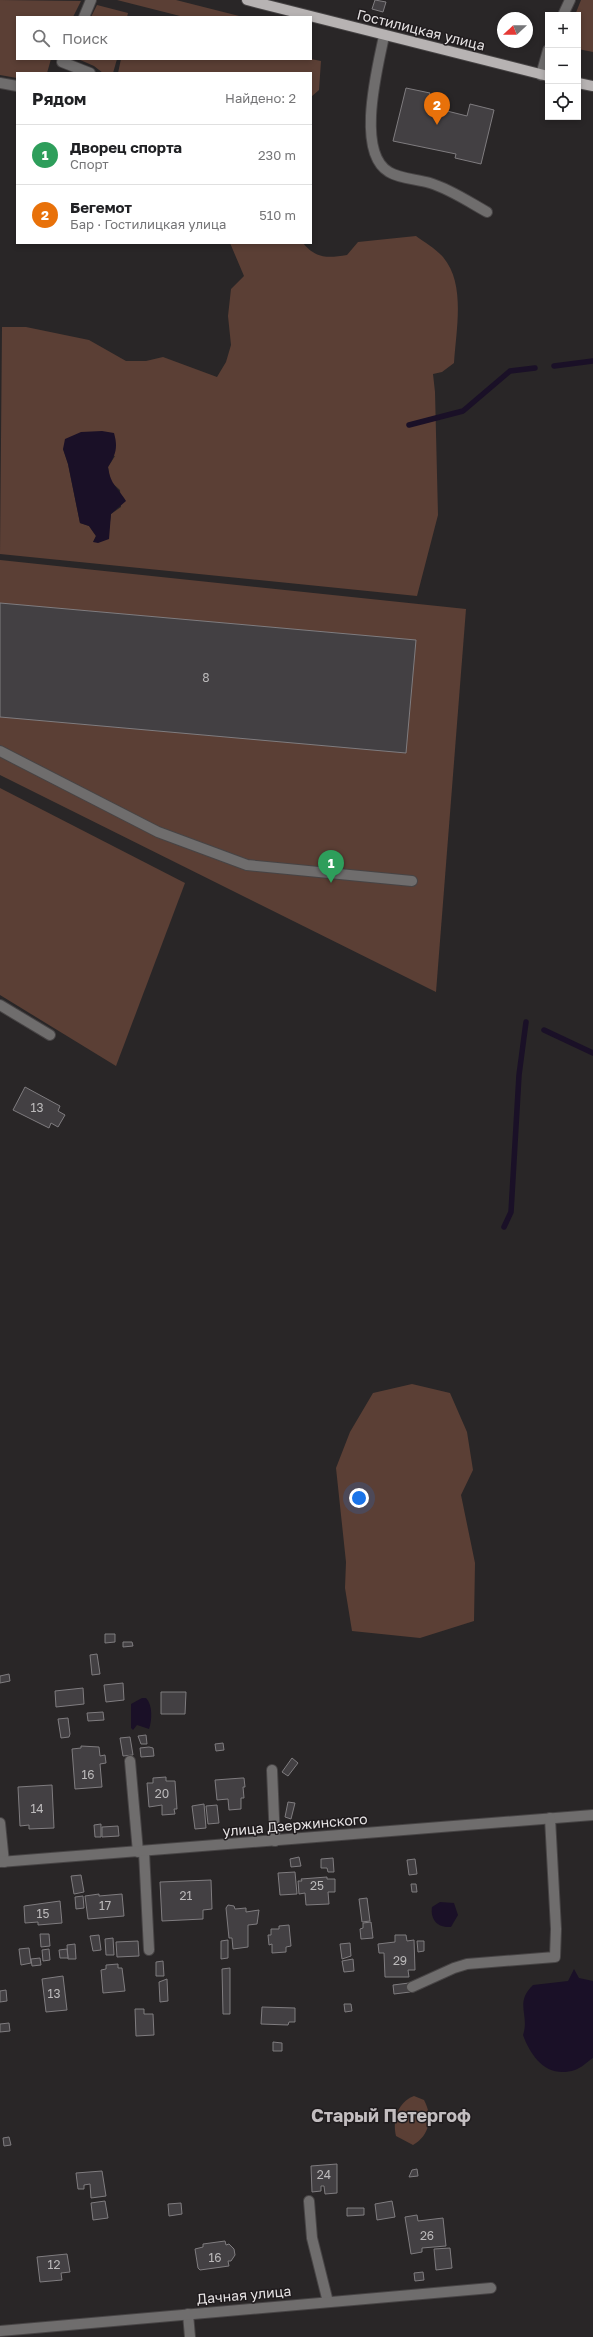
<!DOCTYPE html>
<html lang="ru">
<head>
<meta charset="utf-8">
<style>
	:root { --surface:#fff; --page:#f6f6f6; --text:#202124; --muted:#757577; --line:#e0e0e0; --accent:#3f6b7f }
	body { margin:0; font-family:"Golos Text",sans-serif; background:var(--page); color:var(--text) }
	.controls { position:absolute; right:12px; top:12px; display:grid; overflow:hidden; border-radius:0px; box-shadow:0 2px 6px #0003 }
	.controls button { width:36px; height:36px; display:grid; place-items:center; padding:0; border:0; border-bottom:1px solid var(--line); background:var(--surface); color:var(--text); font:20px sans-serif }
	.compass { position:absolute; left:497px; top:12px; width:36px; height:36px; border-radius:50%; background:var(--surface); box-shadow:0 2px 6px #0003; rotate:248deg }
	.you { position:absolute; left:359px; top:1498px; width:14px; height:14px; margin:-10px; border:3px solid #fff; border-radius:50%; background:#1a73e8; box-shadow:0 0 0 6px #1a73e833 }
	.badge { display:grid; place-items:center; width:26px; height:26px; border-radius:50%; background:var(--accent); color:#fff; font-size:13px; font-weight:700 }
	.pin { position:absolute; translate:-50% -33px; filter:drop-shadow(0 1px 2px #0008) }
	.pin::after { content:''; position:absolute; top:21px; width:14px; height:12px; background:inherit; clip-path:polygon(0 0,100% 0,50% 100%) }
	.list { margin:0; padding:0; list-style:none }
	h2 { display:flex; justify-content:space-between; align-items:center; height:52px; margin:0; padding:0 16px; font-size:17px }
	h2 small { font-size:13px; font-weight:400; color:var(--muted) }
	.list li { display:grid; grid-template-columns:26px 1fr auto; gap:12px; align-items:center; box-sizing:border-box; height:60px; padding:0 16px; border-top:1px solid var(--line) }
	.list b { display:block; font-size:15px; white-space:nowrap }
	.list p { margin:0; font-size:13px; white-space:nowrap; color:var(--muted) }
	.list em { font-size:13px; font-style:normal; color:var(--muted) }
	.icon { flex:none; width:22px; height:22px; fill:none; stroke:currentColor; stroke-width:2; stroke-linecap:round; stroke-linejoin:round }
	.map { position:relative; flex:none; width:593px; height:2337px; overflow:hidden }
	.search { position:absolute; background:var(--surface); box-shadow:0 2px 6px #0003; left:16px; top:16px; width:296px; height:44px; display:flex; align-items:center; gap:10px; box-sizing:border-box; padding:0 14px; border-radius:0px; color:var(--muted); font-size:15px }
	.panel { position:absolute; background:var(--surface); box-shadow:0 2px 6px #0003; left:16px; top:72px; width:296px; height:172px; border-radius:0px }
	.map>svg:first-child { display:block }
	.green { fill:#5b3f35; fill-rule:evenodd }
	.water { fill:#1a1027 }
	.lines { fill:none; stroke-linecap:round; stroke-linejoin:round }
	.stream { stroke:#1a1027; stroke-width:5.5 }
	.building { fill:#434043; stroke:#7f7c7f }
	.minor-casing { stroke:#474445; stroke-width:12 }
	.major-casing { stroke:#474445; stroke-width:12 }
	.minor { stroke:#6f6d6d; stroke-width:10 }
	.major { stroke:#b7b3b3; stroke-width:10 }
	.labels { text-anchor:middle; stroke-width:3; stroke-linejoin:round; paint-order:stroke }
	.number-label { font-size:12px; fill:#bcbabb }
	.street-label { font-size:14px; fill:#e5e2e3; stroke:#201c1e }
	.district-label { font-size:18px; font-weight:bold; fill:#c3bec0; stroke:#201c1e }
</style>
</head>
<body>
<div class="map">
<svg width="593" height="2337" viewBox="0 0 593 2337">
	<rect width="100%" height="100%" fill="#292627"/>
	<!-- green -->
	<g class="green">
		<path d="M0,0L81,1L73,17H17V59H51L47,73H17V78L0,75Z"/>
		<path d="M117,0H176L243,17H184Z"/>
		<path d="M581,0H593V52L578,49V15H575Z"/>
		<path d="M97,5L128,13L127,17H91Z"/>
		<path d="M78,59H117L113,73H103L94,66Z"/>
		<path d="M121,59H311L321,61L319,90L311,97V73H118Z"/>
		<path d="M416,236C424,242 436,249 443,257C466,284 456,330 454,363L442,372L433,374L435,392L438,515L417,596L0,554L2,327H26L89,340L126,361H146L163,357L217,377L226,362L231,345L228,316L231,289L244,276L230,243H303C316,259 328,258 347,255L358,242ZM63,449L115,456L108,467L110,481L120,490L121,507L111,514L109,529L93,542L96,536L89,526L80,523L68,464Z"/>
		<path d="M0,560L466,609L436,992L0,775Z"/>
		<path d="M0,788L185,883L116,1066L0,995Z"/>
		<path d="M412,1384L450,1393L467,1432L473,1470L461,1495L475,1563L474,1621L420,1638L352,1631L345,1588L346,1562L336,1468L350,1432L373,1393Z"/>
		<path d="M414,2096L424,2100C433,2117 430,2135 413,2145L396,2136C392,2120 398,2102 414,2096Z"/>
	</g>
	<!-- water -->
	<g class="water">
		<path d="M102,431L114,433C118,447 116,455 108,467C111,486 117,486 126,501L111,514L109,539L98,543L93,542L96,536L89,526L80,523L68,464L63,449L65,439L81,432Z"/>
		<path d="M142,1698H146C153,1705 152,1721 149,1729L137,1725L133,1730L131,1728V1704Z"/>
		<path d="M440,1902L454,1903L458,1915L451,1927C438,1928 430,1920 432,1907Z"/>
		<path d="M574,1969L579,1978L593,1981V2058C587,2062 581,2068 575,2070C547,2079 531,2057 523,2035C530,2015 514,2003 533,1985L568,1981Z"/>
	</g>
	<g class="lines">
		<!-- stream -->
		<g class="stream">
			<path d="M554,366L593,361"/>
			<path d="M409,425L463,411L510,371L535,368"/>
			<path d="M544,1030L593,1053"/>
			<path d="M504,1227L511,1212L519,1075L526,1022"/>
		</g>
	</g>
	<!-- building -->
	<g class="building">
		<path d="M375,0L386,2L383,12L372,9Z"/>
		<path d="M406,88L430,93L427,106L467,116L470,104L494,110L481,164L455,158L456,154L393,141Z"/>
		<path d="M0,603L416,640L406,753L0,717Z"/>
		<path d="M25,1087L60,1106L58,1111L65,1115L58,1127L51,1123L49,1128L13,1110Z"/>
		<path d="M105,1634H115V1642L105,1643Z"/>
		<path d="M123,1642H132L133,1646L123,1647Z"/>
		<path d="M97,1654L100,1674L92,1675L90,1655Z"/>
		<path d="M9,1674L10,1681L0,1683V1676Z"/>
		<path d="M123,1683L124,1700L106,1702L104,1685Z"/>
		<path d="M83,1688L84,1704L56,1707L55,1691Z"/>
		<path d="M161,1692H186L185,1714H161Z"/>
		<path d="M103,1712L104,1720L88,1721L87,1713Z"/>
		<path d="M68,1718L70,1734L69,1737L61,1738L58,1719Z"/>
		<path d="M146,1735L147,1744H141L138,1736Z"/>
		<path d="M130,1737L133,1755L123,1756L120,1738Z"/>
		<path d="M223,1743L224,1750L216,1751L215,1744Z"/>
		<path d="M81,1746L99,1747L100,1756L105,1755L106,1763L100,1764L102,1787L75,1789L72,1749L81,1748Z"/>
		<path d="M149,1747L153,1748L154,1756L141,1757L140,1748Z"/>
		<path d="M292,1758L298,1763L288,1776L282,1772Z"/>
		<path d="M166,1777V1781H175L177,1809H174L175,1814L162,1815V1805L149,1807L147,1783H153V1778Z"/>
		<path d="M242,1778H244L245,1787H243L244,1798H241V1809L229,1810L228,1799L217,1800L215,1780Z"/>
		<path d="M52,1785L54,1828L29,1829V1825L20,1826L18,1787Z"/>
		<path d="M288,1802L295,1803L291,1819L285,1817Z"/>
		<path d="M204,1804L206,1828L195,1829L192,1806Z"/>
		<path d="M217,1805L219,1823L208,1824L206,1806Z"/>
		<path d="M101,1824V1837H95L94,1825Z"/>
		<path d="M118,1826L119,1836L102,1837V1827Z"/>
		<path d="M299,1857L301,1866L291,1867L290,1859Z"/>
		<path d="M333,1858L334,1872H328L327,1868H321V1859Z"/>
		<path d="M415,1859L417,1874L409,1875L407,1860Z"/>
		<path d="M295,1872L297,1894L280,1895L278,1873Z"/>
		<path d="M81,1875L84,1892L74,1894L71,1876Z"/>
		<path d="M327,1877V1879H335V1892H328L329,1904L306,1905L305,1893L299,1894L298,1881H302L301,1879Z"/>
		<path d="M211,1880L212,1909L203,1910V1919L162,1921L160,1882Z"/>
		<path d="M411,1884H416L417,1892H412Z"/>
		<path d="M99,1894V1896L122,1894L124,1916L88,1919L85,1896Z"/>
		<path d="M83,1896L84,1908L76,1909L75,1897Z"/>
		<path d="M367,1898L370,1921L362,1922L359,1899Z"/>
		<path d="M60,1901L62,1923L38,1925V1922L25,1923L24,1906Z"/>
		<path d="M228,1905L234,1906L235,1909L246,1908V1912L259,1910L257,1924L248,1925V1947L233,1949L232,1938H229L226,1908Z"/>
		<path d="M371,1922L373,1938L361,1939L360,1929L363,1928V1923Z"/>
		<path d="M289,1925L291,1946L286,1947V1952L272,1953V1944L269,1945L268,1935H271V1929H279V1926Z"/>
		<path d="M40,1934H49L50,1946L41,1947Z"/>
		<path d="M99,1935L101,1950L93,1951L90,1936Z"/>
		<path d="M395,1935H406L407,1941L414,1940L415,1970H408L409,1977H385L384,1953H379L378,1944L395,1942Z"/>
		<path d="M113,1938L114,1955H106L105,1939Z"/>
		<path d="M228,1940V1958L221,1959V1941Z"/>
		<path d="M138,1941L139,1956L117,1957L116,1942Z"/>
		<path d="M417,1941H424V1951L418,1952Z"/>
		<path d="M350,1943L351,1956L342,1959L340,1944Z"/>
		<path d="M75,1944L76,1959H68L67,1945Z"/>
		<path d="M29,1948L31,1963L21,1965L19,1949Z"/>
		<path d="M49,1949L50,1960L43,1961L42,1950Z"/>
		<path d="M67,1949L68,1958H60L59,1950Z"/>
		<path d="M40,1958L41,1965L32,1966L31,1959Z"/>
		<path d="M353,1959L354,1971L344,1972L342,1961Z"/>
		<path d="M163,1961L164,1976H156V1962Z"/>
		<path d="M118,1964V1968H122L125,1991L103,1993L101,1970L106,1969V1965Z"/>
		<path d="M230,1968V2014H223L222,1969Z"/>
		<path d="M63,1976L67,2010L46,2012L42,1979Z"/>
		<path d="M167,1979L168,2001L160,2002L159,1982Z"/>
		<path d="M409,1983L410,1992L394,1994L393,1985Z"/>
		<path d="M6,1990L7,2001L0,2002V1991Z"/>
		<path d="M344,2004H351L352,2011L345,2012Z"/>
		<path d="M262,2007L295,2008V2022H289L288,2025L261,2024Z"/>
		<path d="M135,2009H144V2014H153L154,2035L136,2036Z"/>
		<path d="M9,2023L10,2031L0,2032V2024Z"/>
		<path d="M273,2042L282,2043V2051H273Z"/>
		<path d="M9,2137L11,2145L4,2146L3,2138Z"/>
		<path d="M337,2164V2193L325,2194L324,2186H321V2191L312,2192L311,2166Z"/>
		<path d="M417,2169L418,2176L409,2177L412,2170Z"/>
		<path d="M102,2171L106,2196L91,2198L90,2184L84,2185V2189H78L76,2173Z"/>
		<path d="M105,2201L108,2218L93,2220L91,2203Z"/>
		<path d="M392,2201L395,2217L377,2220L375,2204Z"/>
		<path d="M181,2203L182,2214L169,2216L168,2204Z"/>
		<path d="M347,2208H364V2215L347,2216Z"/>
		<path d="M417,2215L418,2221L443,2218L446,2246L422,2248V2252L411,2254L405,2217Z"/>
		<path d="M225,2241L226,2245L229,2244L234,2249L235,2255L231,2261H228L229,2266L200,2270L198,2268L195,2249L203,2247V2244Z"/>
		<path d="M450,2248L452,2268L436,2270L434,2249Z"/>
		<path d="M67,2254L70,2272L61,2273L62,2280L40,2282L37,2257Z"/>
		<path d="M423,2272L424,2280L415,2281L414,2273Z"/>
	</g>
	<g class="lines">
		<defs>
			<g id="minor">
				<path d="M563,15L570,0"/>
				<path d="M84,17L91,0"/>
				<path d="M384,36C378,66 355,152 389,172C400,179 418,179 430,183C450,189 469,202 487,212"/>
				<path d="M62,62L90,73"/>
				<path d="M541,75L548,50"/>
				<path d="M0,83L17,86"/>
				<path d="M0,751L158,832L247,865L412,881"/>
				<path d="M0,1005L50,1035"/>
				<path d="M130,1761L138,1852"/>
				<path d="M272,1770L275,1841"/>
				<path d="M0,1823L4,1862"/>
				<path d="M144,1852L149,1950"/>
				<path d="M0,1862L593,1815"/>
				<path d="M412,1987L454,1968L467,1964L555,1957L556,1929L550,1818"/>
				<path d="M309,2201L312,2238L328,2302"/>
				<path d="M188,2314L190,2337"/>
				<path d="M0,2331L491,2288"/>
			</g>
			<g id="major">
				<path d="M247,0L548,76"/>
				<path d="M578,83L593,86"/>
			</g>
		</defs>
		<!-- minor casing -->
		<use href="#minor" class="minor-casing"/>
		<!-- major casing -->
		<use href="#major" class="major-casing"/>
		<!-- minor -->
		<use href="#minor" class="minor"/>
		<!-- major -->
		<use href="#major" class="major"/>
	</g>
	<g class="labels">
		<!-- number labels -->
		<g class="number-label">
			<text x="206" y="682">8</text>
			<text x="37" y="1112">13</text>
			<text x="88" y="1779">16</text>
			<text x="162" y="1798">20</text>
			<text x="37" y="1813">14</text>
			<text x="317" y="1890">25</text>
			<text x="186" y="1900">21</text>
			<text x="105" y="1910">17</text>
			<text x="43" y="1918">15</text>
			<text x="400" y="1965">29</text>
			<text x="54" y="1998">13</text>
			<text x="324" y="2179">24</text>
			<text x="427" y="2240">26</text>
			<text x="215" y="2262">16</text>
			<text x="54" y="2269">12</text>
		</g>
		<!-- street labels -->
		<g class="street-label">
			<text transform="translate(421 30) rotate(14)" y="5">Гостилицкая улица</text>
			<text transform="translate(295 1825) rotate(-5)" y="5">улица Дзержинского</text>
			<text transform="translate(244 2295) rotate(-5)" y="5">Дачная улица</text>
		</g>
		<!-- district labels -->
		<g class="district-label">
			<text x="391" y="2122">Старый Петергоф</text>
		</g>
	</g>
</svg>
<div class="controls">
<button>+</button>
<button>−</button>
<button><svg class="icon" aria-label="locate" viewBox="0 0 24 24"><circle cx="12" cy="12" r="6"/><path d="M12 2v4M12 18v4M2 12h4M18 12h4"/></svg></button>
</div>
<svg class="compass" viewBox="-18 -18 36 36"><path d="M0-13l5 13h-10z" fill="#e53935"/><path d="M0 13l5-13h-10z" fill="#757577"/></svg>
<div class="you"></div>
<div class="pin badge" style="left:331px;top:883px;background:#2e9e5b">1</div>
<div class="pin badge" style="left:437px;top:125px;background:#e8710a">2</div>
<div class="search"><svg class="icon" aria-label="search" viewBox="0 0 24 24"><circle cx="10" cy="10" r="6"/><path d="M15 15l6 6"/></svg>Поиск</div>
<section class="panel">
<h2>Рядом<small>Найдено: 2</small></h2>
<ul class="list">
<li><span class="badge" style="background:#2e9e5b">1</span><div><b>Дворец спорта</b><p>Спорт</p></div><em>230 m</em></li>
<li><span class="badge" style="background:#e8710a">2</span><div><b>Бегемот</b><p>Бар · Гостилицкая улица</p></div><em>510 m</em></li>
</ul>
</section>
</div>
</body>
</html>
